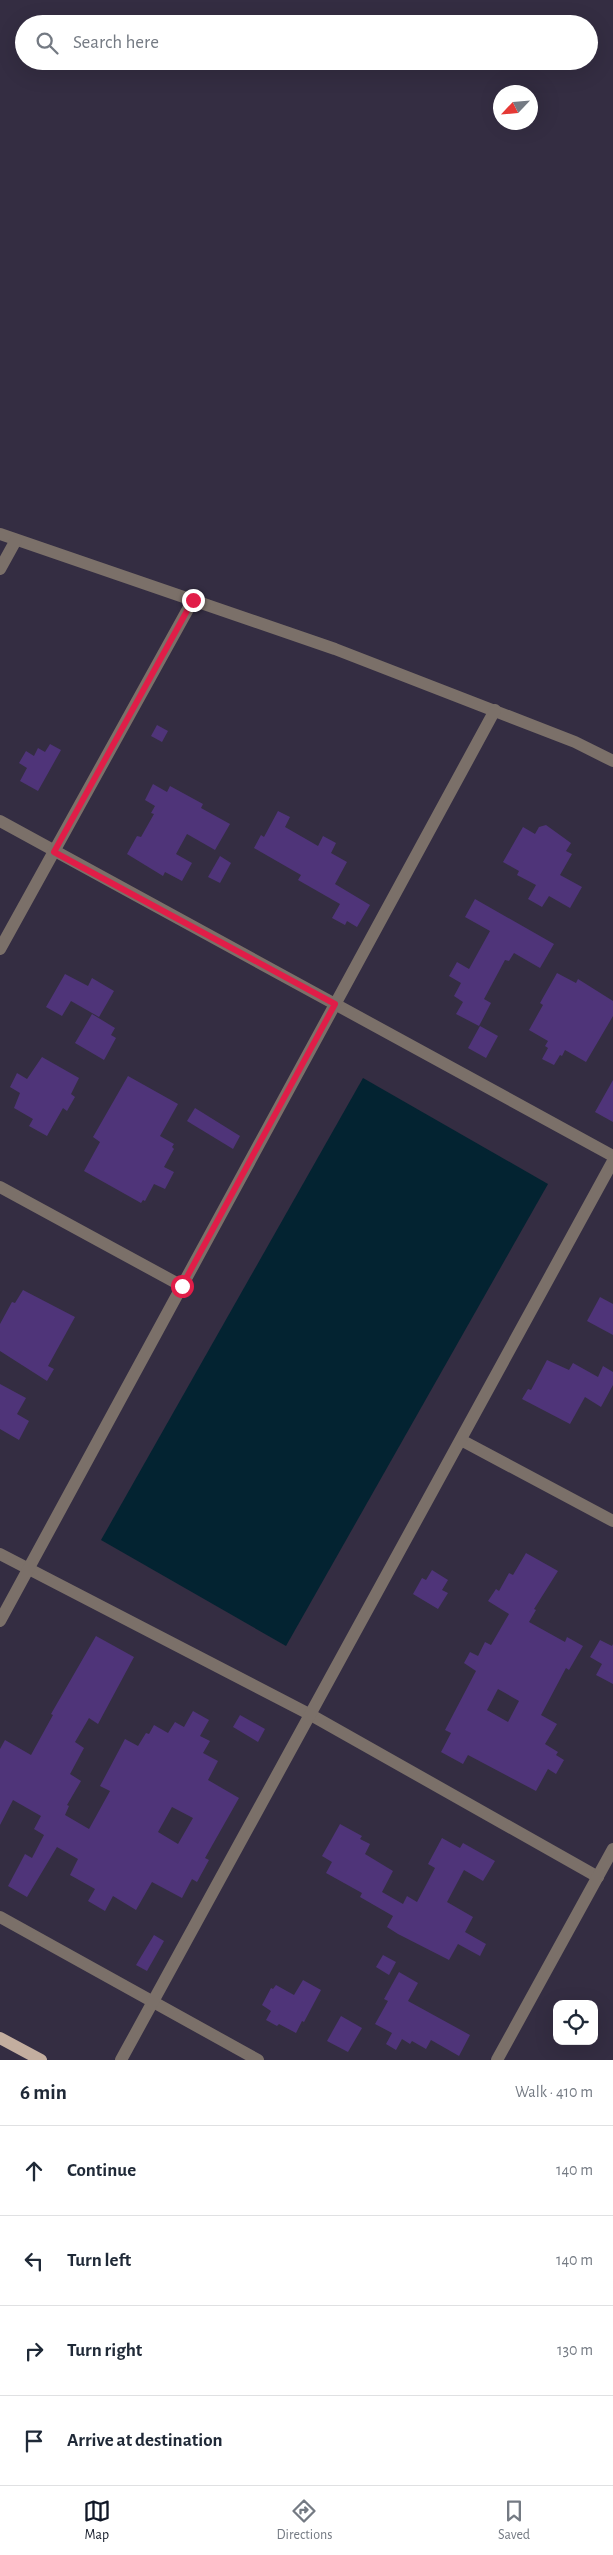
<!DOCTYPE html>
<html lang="en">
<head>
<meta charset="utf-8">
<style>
	:root { --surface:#fff; --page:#f6f6f7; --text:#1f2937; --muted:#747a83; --line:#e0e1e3; --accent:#111827 }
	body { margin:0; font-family:"Alegreya Sans",sans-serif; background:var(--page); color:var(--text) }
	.controls { position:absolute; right:15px; bottom:15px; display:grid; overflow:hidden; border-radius:10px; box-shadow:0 5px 20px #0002 }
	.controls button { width:45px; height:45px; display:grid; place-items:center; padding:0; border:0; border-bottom:1px solid var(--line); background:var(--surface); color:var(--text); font:25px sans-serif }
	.compass { position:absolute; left:493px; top:85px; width:45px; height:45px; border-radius:50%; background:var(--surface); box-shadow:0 5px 20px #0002; rotate:244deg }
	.stop { position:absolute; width:15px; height:15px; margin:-11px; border:4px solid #e11d48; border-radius:50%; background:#fff }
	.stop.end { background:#e11d48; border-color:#fff; box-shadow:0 1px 5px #0008 }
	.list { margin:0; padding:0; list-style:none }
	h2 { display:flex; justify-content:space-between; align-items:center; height:65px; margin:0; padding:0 20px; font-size:21px }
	h2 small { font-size:16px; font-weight:400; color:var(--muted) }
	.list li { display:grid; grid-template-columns:32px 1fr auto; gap:15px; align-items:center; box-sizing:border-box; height:90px; padding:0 20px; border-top:1px solid var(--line) }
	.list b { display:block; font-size:19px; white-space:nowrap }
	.list em { font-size:16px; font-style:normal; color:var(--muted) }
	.icon { flex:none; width:28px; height:28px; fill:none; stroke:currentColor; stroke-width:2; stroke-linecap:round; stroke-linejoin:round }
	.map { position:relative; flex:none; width:613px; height:2060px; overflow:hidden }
	.search { position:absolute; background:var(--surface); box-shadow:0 5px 20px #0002; left:15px; right:15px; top:15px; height:55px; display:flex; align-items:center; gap:12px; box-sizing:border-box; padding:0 18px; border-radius:28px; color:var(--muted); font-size:19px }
	.sheet { height:425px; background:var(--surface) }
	nav { display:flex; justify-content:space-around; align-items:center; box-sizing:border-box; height:70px; border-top:1px solid var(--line); background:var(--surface); font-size:14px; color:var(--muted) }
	nav a { display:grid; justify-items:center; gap:2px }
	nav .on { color:var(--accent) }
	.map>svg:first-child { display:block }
	.water { fill:#032331 }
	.building { fill:#4f3479; fill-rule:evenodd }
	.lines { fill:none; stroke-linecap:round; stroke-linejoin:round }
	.minor { stroke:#7b7069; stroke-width:12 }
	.primary { stroke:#c3ae9f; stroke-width:12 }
	.route { stroke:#e11d48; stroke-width:6 }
</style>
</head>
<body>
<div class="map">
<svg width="613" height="2060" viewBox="0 0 613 2060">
	<rect width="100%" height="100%" fill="#342d42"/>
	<!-- water -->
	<path class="water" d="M363,1078L548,1184L286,1646L101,1540Z"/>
	<!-- building -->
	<g class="building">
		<path d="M157,725L168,731L162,742L151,736Z"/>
		<path d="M50,744L61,750L38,791L20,781L27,768L19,763L26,751L34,756L38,748L45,752Z"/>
		<path d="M153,784L167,792L170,786L203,804L201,808L230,824L215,850L187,834L176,854L192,863L182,881L165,872L163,876L127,854L137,836L141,837L154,814L151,813L155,806L145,800Z"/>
		<path d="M278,811L290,817L285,827L318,846L323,836L336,843L331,853L347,862L335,884L370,905L357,927L347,921L345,925L332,918L340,904L298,880L301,875L254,848L261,835L264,837Z"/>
		<path d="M546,825L571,843L566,851L572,854L560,875L582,887L570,908L549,896L542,907L528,899L536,885L517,875L519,871L503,862L523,827L535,834L539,827Z"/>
		<path d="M220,856L231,863L220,883L208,877Z"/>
		<path d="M475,899L554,944L540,968L514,953L509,961L505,960L484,999L491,1003L479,1026L456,1014L463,1002L454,996L461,983L449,976L457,962L469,969L490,931L465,917Z"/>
		<path d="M557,973L576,983L578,979L613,1001V1016L586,1062L565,1050L562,1056L560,1055L554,1065L542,1059L548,1048L545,1046L548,1041L529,1030L543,1005L540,1003Z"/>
		<path d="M65,974L88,986L92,978L114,991L99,1017L71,1001L62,1016L46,1007Z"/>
		<path d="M92,1014L115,1028L111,1035L116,1038L104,1060L75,1043Z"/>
		<path d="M480,1026L498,1036L486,1058L468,1048Z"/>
		<path d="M42,1057L79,1078L71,1094L75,1097L67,1111L63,1108L47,1136L29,1126L33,1119L14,1108L20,1093L10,1087L17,1073L27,1079Z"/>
		<path d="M128,1076L178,1104L160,1136L174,1144L172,1147L174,1149L164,1167L174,1172L165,1189L154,1184L145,1201L143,1200L141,1203L84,1171L100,1142L93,1137Z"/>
		<path d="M613,1080V1122L595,1112Z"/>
		<path d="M195,1108L240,1136L233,1149L187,1121Z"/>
		<path d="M23,1290L75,1317L48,1366L54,1369L47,1381L0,1351V1324L12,1302L15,1303Z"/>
		<path d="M600,1297L613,1304V1335L587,1321Z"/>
		<path d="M547,1360L569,1370L573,1363L598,1377L603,1366L613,1372V1385L601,1407L585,1397L570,1424L522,1399L528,1389L531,1390Z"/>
		<path d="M0,1384L26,1398L17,1414L29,1421L19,1440L0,1429Z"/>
		<path d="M526,1553L558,1571L534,1609L536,1610L529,1622L565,1642L567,1637L583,1646L569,1670L566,1668L541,1715L557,1724L545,1744L558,1752L556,1755L564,1760L556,1774L548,1769L536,1791L468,1755L463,1764L441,1752L451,1733L445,1730L476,1671L464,1663L470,1652L478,1656L485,1642L491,1645L509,1614L488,1601L496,1589L499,1591L509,1573L513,1575ZM498,1689L519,1701L508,1722L487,1710Z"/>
		<path d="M432,1570L448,1580L442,1590L448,1593L438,1609L413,1594L422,1578L426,1580Z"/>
		<path d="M96,1636L134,1657L98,1724L89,1718L75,1742L84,1748L70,1774L81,1781L67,1805L69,1806L65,1815L89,1829L110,1791L100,1786L125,1739L138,1746L146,1733L149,1734L154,1725L168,1733L175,1722L184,1727L193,1711L209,1720L200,1736L210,1741L203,1753L218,1761L208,1780L239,1798L205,1858L209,1860L197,1882L192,1879L182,1898L152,1882L136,1910L113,1896L105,1911L88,1901L95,1889L70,1875L78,1859L57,1847L27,1897L8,1886L25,1854L32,1858L44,1835L34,1829L41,1816L13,1800L0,1825V1749L5,1740L31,1755L53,1715L51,1714ZM172,1807L193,1818L178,1844L158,1832Z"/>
		<path d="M600,1640L612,1646L613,1644V1684L596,1675L602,1664L590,1657Z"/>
		<path d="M240,1715L265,1729L258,1742L233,1727Z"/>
		<path d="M340,1824L362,1836L360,1839L370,1844L365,1854L393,1871L382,1892L403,1904L407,1896L417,1902L435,1868L428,1864L442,1838L460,1848L463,1843L495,1861L483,1881L464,1870L447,1902L473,1917L465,1932L486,1944L480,1956L458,1944L449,1960L398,1934L387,1927L393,1916L360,1897L362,1893L326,1873L332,1862L322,1856Z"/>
		<path d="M154,1935L164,1941L147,1971L136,1965Z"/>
		<path d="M383,1955L396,1962L389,1975L376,1967Z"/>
		<path d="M399,1972L418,1983L408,2001L470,2035L459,2056L431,2040L426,2049L412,2041L410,2044L402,2039L396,2050L386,2044L392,2033L375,2024L388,2001L384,1999Z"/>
		<path d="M303,1980L321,1990L304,2022L302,2021L296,2033L279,2024L277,2026L266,2020L271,2011L262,2005L271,1988L273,1989L276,1985L294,1995Z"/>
		<path d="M341,2016L362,2028L348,2052L327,2041Z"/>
	</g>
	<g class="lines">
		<!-- minor -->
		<g class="minor">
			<path d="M0,534L335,649L575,742L613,761"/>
			<path d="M0,569L16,540"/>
			<path d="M0,821L613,1156"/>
			<path d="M0,949L193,600"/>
			<path d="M0,1187L182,1286"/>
			<path d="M461,1440L613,1521"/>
			<path d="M0,1554L311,1715L598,1877"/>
			<path d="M0,1621L495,710"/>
			<path d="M0,1917L258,2060"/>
			<path d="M121,2060L613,1161"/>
			<path d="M497,2060L613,1849"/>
		</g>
		<!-- primary -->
		<path class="primary" d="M0,2038L41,2060"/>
	</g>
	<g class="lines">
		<!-- route -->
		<path class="route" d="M182,1286L335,1004L54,852L193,600"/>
	</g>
</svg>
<div class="controls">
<button><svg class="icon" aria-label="locate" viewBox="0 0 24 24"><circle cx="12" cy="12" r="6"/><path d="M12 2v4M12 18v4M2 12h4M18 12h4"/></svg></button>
</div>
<svg class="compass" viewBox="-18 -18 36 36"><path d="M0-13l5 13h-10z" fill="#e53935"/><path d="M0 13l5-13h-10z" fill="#747a83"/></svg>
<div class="stop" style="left:182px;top:1286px"></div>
<div class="stop end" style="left:193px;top:600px"></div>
<div class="search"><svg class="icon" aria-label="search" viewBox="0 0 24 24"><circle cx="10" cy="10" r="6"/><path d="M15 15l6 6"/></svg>Search here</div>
</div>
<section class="sheet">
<h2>6 min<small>Walk · 410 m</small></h2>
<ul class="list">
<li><svg class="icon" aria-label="ahead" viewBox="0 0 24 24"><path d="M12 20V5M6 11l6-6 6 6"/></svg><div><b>Continue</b></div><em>140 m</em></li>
<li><svg class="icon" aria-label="left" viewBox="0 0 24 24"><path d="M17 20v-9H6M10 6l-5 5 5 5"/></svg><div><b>Turn left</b></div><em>140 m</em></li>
<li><svg class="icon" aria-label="right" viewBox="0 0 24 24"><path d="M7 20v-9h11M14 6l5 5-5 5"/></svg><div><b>Turn right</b></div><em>130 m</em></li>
<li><svg class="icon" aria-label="arrive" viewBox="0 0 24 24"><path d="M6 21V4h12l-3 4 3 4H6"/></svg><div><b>Arrive at destination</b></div></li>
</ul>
</section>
<nav>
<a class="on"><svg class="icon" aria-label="map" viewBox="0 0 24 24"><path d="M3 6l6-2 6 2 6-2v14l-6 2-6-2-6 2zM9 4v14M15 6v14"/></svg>Map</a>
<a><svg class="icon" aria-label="directions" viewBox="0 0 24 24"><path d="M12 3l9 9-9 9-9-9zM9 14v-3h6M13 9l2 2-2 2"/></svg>Directions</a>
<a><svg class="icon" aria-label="saved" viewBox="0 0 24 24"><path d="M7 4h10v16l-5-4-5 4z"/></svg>Saved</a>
</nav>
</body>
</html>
